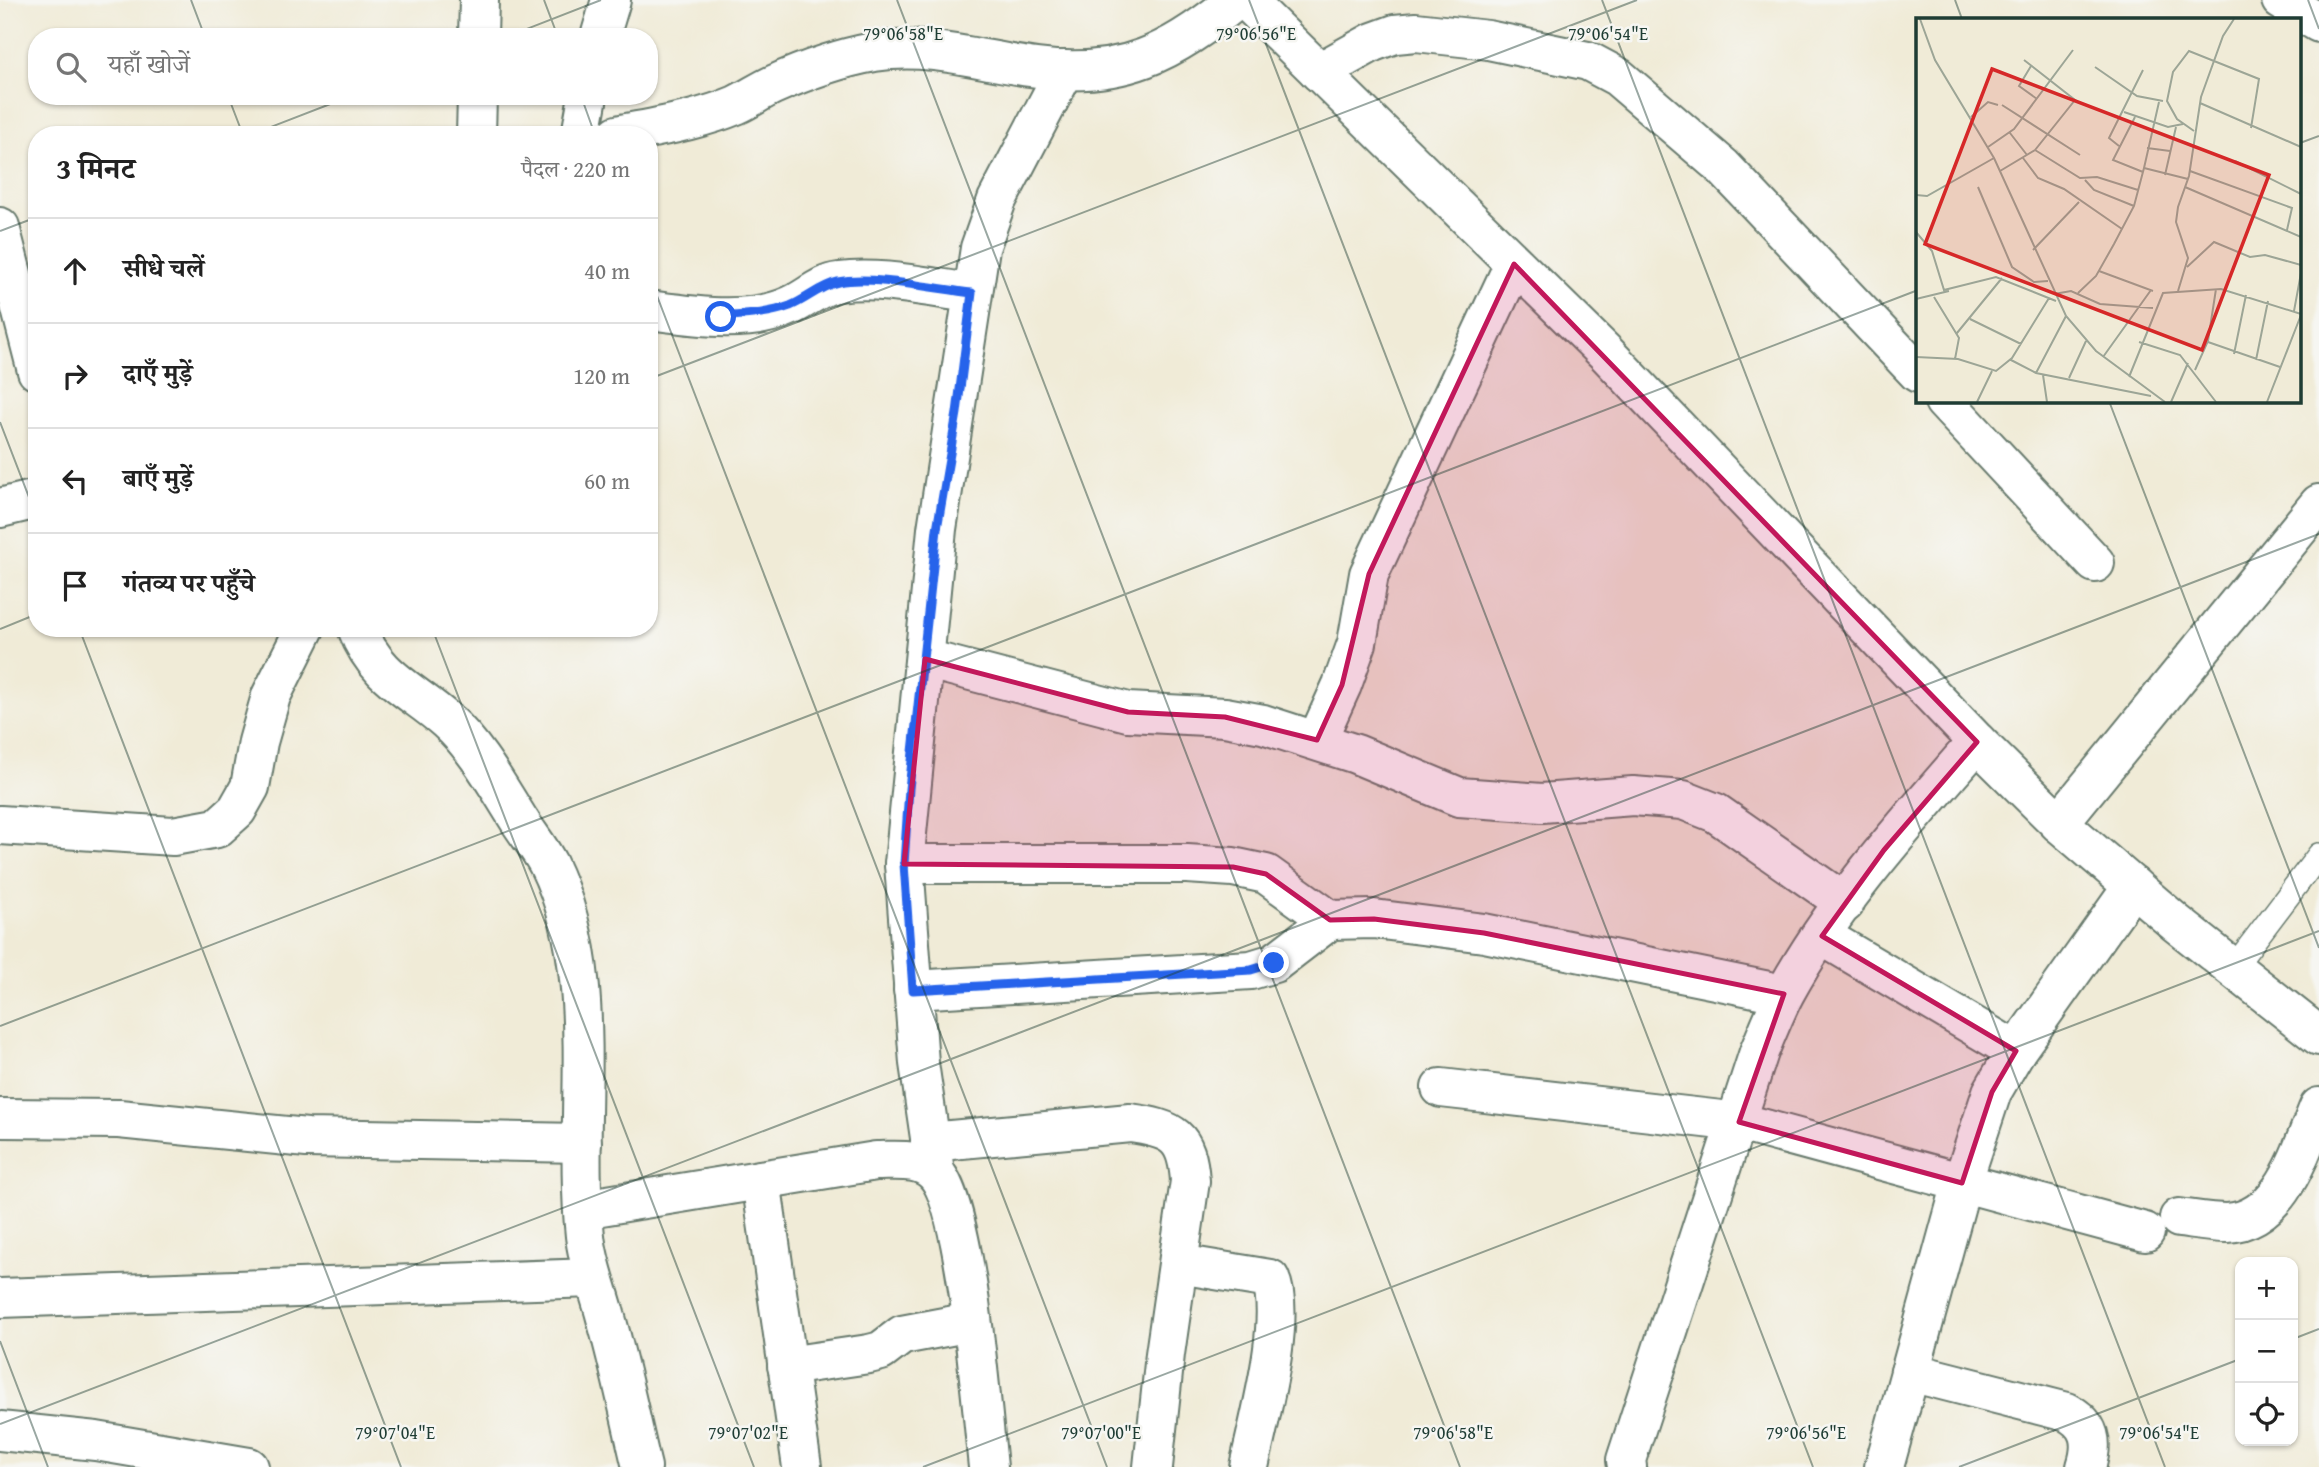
<!DOCTYPE html>
<html lang="hi">
<head>
<meta charset="utf-8">
<style>
	:root { --surface:#fff; --page:#f6f6f6; --text:#222; --muted:#767676; --line:#e0e0e0 }
	body { margin:0; font-family:"Gentium Book Plus","Noto Serif Devanagari",serif; background:var(--page); color:var(--text) }
	.controls { position:absolute; right:21px; bottom:21px; display:grid; overflow:hidden; border-radius:14px; box-shadow:0 2px 5px #0004 }
	.controls button { width:63px; height:63px; display:grid; place-items:center; padding:0; border:0; border-bottom:2px solid var(--line); background:var(--surface); color:var(--text); font:35px sans-serif }
	.stop { position:absolute; width:21px; height:21px; margin:-16px; border:5px solid #2563eb; border-radius:50%; background:#fff }
	.stop.end { background:#2563eb; border-color:#fff; box-shadow:0 2px 7px #0008 }
	.list { margin:0; padding:0; list-style:none }
	h2 { display:flex; justify-content:space-between; align-items:center; height:91px; margin:0; padding:0 28px; font-size:30px }
	h2 small { font-size:23px; font-weight:400; color:var(--muted) }
	.list li { display:grid; grid-template-columns:46px 1fr auto; gap:21px; align-items:center; box-sizing:border-box; height:105px; padding:0 28px; border-top:2px solid var(--line) }
	.list b { display:block; font-size:26px; white-space:nowrap }
	.list em { font-size:23px; font-style:normal; color:var(--muted) }
	.icon { flex:none; width:38px; height:38px; fill:none; stroke:currentColor; stroke-width:2; stroke-linecap:round; stroke-linejoin:round }
	.map { position:relative; flex:none; width:2319px; height:1467px; overflow:hidden }
	.search { position:absolute; background:var(--surface); box-shadow:0 2px 5px #0004; left:28px; top:28px; width:630px; height:77px; display:flex; align-items:center; gap:18px; box-sizing:border-box; padding:0 24px; border-radius:28px; color:var(--muted); font-size:26px }
	.panel { position:absolute; background:var(--surface); box-shadow:0 2px 5px #0004; left:28px; top:126px; width:630px; height:511px; border-radius:28px }
	.map>svg:first-child { display:block }
	.lines { fill:none; stroke-linecap:round; stroke-linejoin:round }
	.service-casing { stroke:#687a6d; stroke-width:26 }
	.minor-casing { stroke:#687a6d; stroke-width:42 }
	.tertiary-casing { stroke:#687a6d; stroke-width:42 }
	.service { stroke:#fff; stroke-width:23 }
	.minor { stroke:#fff; stroke-width:38 }
	.tertiary { stroke:#fff; stroke-width:38 }
	.route { stroke:#2563eb; stroke-width:9 }
	.marked { fill:#c2185b; fill-opacity:0.2; stroke:#c2185b; stroke-width:5; stroke-linejoin:round }
	.ticks { fill:none; stroke:#1f3d34; stroke-width:2; stroke-opacity:0.45 }
	.inset-road { fill:none; stroke:#9ca596; stroke-width:2 }
	.view { fill:#d62828; fill-opacity:0.15; stroke:#d62828; stroke-width:3.5 }
	.inset-edge { fill:none; stroke:#1f3d34; stroke-width:3.5 }
	.ticks-label { font-size:18px; text-anchor:middle; fill:#1f3d34; stroke:#f6f6f2; stroke-width:5; stroke-linejoin:round; paint-order:stroke }
</style>
</head>
<body>
<div class="map">
<svg width="2319" height="1467" viewBox="0 0 2319 1467">
	<rect width="100%" height="100%" fill="#f6f6f2"/>
	<filter id="ink" filterUnits="userSpaceOnUse"><feTurbulence type="fractalNoise" baseFrequency=".0143" numOctaves="2"/><feDisplacementMap in="SourceGraphic" scale="14" xChannelSelector="R" yChannelSelector="G"/><feConvolveMatrix kernelMatrix="1 2 1 2 8 2 1 2 1" color-interpolation-filters="sRGB"/></filter>
	<filter id="wash" filterUnits="userSpaceOnUse"><feTurbulence type="fractalNoise" baseFrequency=".00686" numOctaves="4" result="noise"/><feDisplacementMap in="SourceGraphic" scale="28" xChannelSelector="R" yChannelSelector="G"/><feGaussianBlur stdDeviation="1.57" result="paint"/><feColorMatrix in="noise" values="0 0 0 0 0 0 0 0 0 0 0 0 0 0 0 0 0 1.4 0 .05"/><feComposite in="paint" operator="in"/></filter>
	<g filter="url(#wash)">
		<rect width="100%" height="100%" fill="#f0ebd7"/>
	</g>
	<g filter="url(#ink)">
		<g class="lines">
			<defs>
				<path id="service" d="M2234,967L2319,855"/>
				<g id="minor">
					<path d="M2281,0L2319,23"/>
					<path d="M478,37L479,0"/>
					<path d="M600,37L611,0"/>
					<path d="M1319,72L1373,42L1395,34L1416,32L1488,40L1588,61L1618,77L1723,167L1918,373"/>
					<path d="M476,135L477,96"/>
					<path d="M581,135L588,96"/>
					<path d="M617,135C657,127 698,121 736,105C749,99 760,91 773,85C804,71 841,58 874,52C932,43 981,61 1037,68C1122,79 1172,53 1236,0"/>
					<path d="M0,227L37,371"/>
					<path d="M649,310C694,316 749,325 792,305C808,298 821,284 839,282C881,276 930,288 972,293"/>
					<path d="M1944,401L2095,563"/>
					<path d="M0,508L37,499"/>
					<path d="M357,628C376,678 411,689 447,721C477,748 498,787 519,820C528,834 540,849 548,864C604,978 572,1115 585,1236C588,1265 599,1290 606,1318C620,1367 630,1417 642,1467"/>
					<path d="M925,659L1128,712L1225,717L1263,724L1356,754L1459,797L1542,803L1633,796L1683,800L1716,813L1845,903"/>
					<path d="M1317,740L1342,685L1357,643L1369,574L1514,264"/>
					<path d="M2059,823L2319,504"/>
					<path d="M0,825L173,836L217,828L237,810L250,787L258,742L271,696L305,628"/>
					<path d="M904,864H1187L1233,867L1266,874L1330,920"/>
					<path d="M1822,936L2016,1051"/>
					<path d="M913,990L1251,970L1274,963L1330,920L1374,919L1484,933L1784,994"/>
					<path d="M1441,1088L1739,1122L2145,1232"/>
					<path d="M0,1118L119,1119L307,1138L582,1143"/>
					<path d="M930,1142L1130,1123C1173,1129 1187,1136 1190,1181L1165,1354L1153,1467"/>
					<path d="M935,1172L919,1063L904,864L937,529L980,248L997,200L1065,70"/>
					<path d="M761,1180L802,1467"/>
					<path d="M583,1209L876,1161C896,1161 921,1157 936,1174C967,1208 982,1412 988,1467"/>
					<path d="M2179,1218C2195,1220 2212,1223 2227,1223C2283,1220 2301,1149 2319,1107"/>
					<path d="M1179,1264L1270,1279C1288,1317 1258,1423 1249,1467"/>
					<path d="M0,1298L593,1278"/>
					<path d="M787,1366L869,1354L881,1351L902,1335L971,1322"/>
					<path d="M1910,1372L2067,1412C2090,1424 2094,1442 2086,1467"/>
					<path d="M0,1431L96,1441L249,1467"/>
					<path d="M1627,1467L1626,1460L1759,1052C1767,1033 1775,1012 1785,993C1835,901 1909,821 1977,742"/>
					<path d="M1884,1467L1962,1183L1992,1092L2016,1051L2133,886"/>
				</g>
				<path id="tertiary" d="M1246,0L1606,353L1977,742L2059,823L2176,923L2319,1036"/>
			</defs>
			<!-- service casing -->
			<use href="#service" class="service-casing"/>
			<!-- minor casing -->
			<use href="#minor" class="minor-casing"/>
			<!-- tertiary casing -->
			<use href="#tertiary" class="tertiary-casing"/>
			<!-- service -->
			<use href="#service" class="service"/>
			<!-- minor -->
			<use href="#minor" class="minor"/>
			<!-- tertiary -->
			<use href="#tertiary" class="tertiary"/>
		</g>
	</g>
	<g class="lines" filter="url(#ink)">
		<!-- route -->
		<path class="route" d="M721,317C744,315 768,314 790,306C807,299 820,286 838,282C872,275 936,289 972,293L957,413L937,529L909,789L904,864L913,990L1251,970L1274,963"/>
	</g>
	<!-- marked area -->
	<path class="marked" d="M1514,264L1977,742L1884,850L1822,936L2016,1051L1992,1092L1962,1183L1739,1122L1784,994L1484,933L1374,919L1330,920L1266,874L1233,867L904,864L925,659L1128,712L1225,717L1317,740L1342,685L1369,574Z"/>
	<!-- ticks -->
	<path class="ticks" d="M191,0L205,37M544,0L558,37M897,0L1460,1467M1249,0L1813,1467M1602,0L2165,1467M1955,0L1962,19M2308,0L2319,29M506,37L601,0M228,96L243,135M581,96L595,135M250,135L351,96M2300,143L2319,136M0,231L37,217M649,275L1107,1467M649,379L1637,0M2109,401L2319,948M0,422L37,518M79,628L401,1467M432,628L754,1467M0,629L37,614M0,1026L1918,290M2293,1339L2319,1329M0,1341L48,1467M0,1424L2319,534M923,1467L2319,931M1959,1467L2240,1359"/>
	<!-- overview -->
	<g transform="translate(1916 18)">
		<rect width="385" height="385" fill="#f0ebd7"/>
		<path class="inset-road" d="M4,1L19,42L78,140L150,298L180,333L249,384M115,48L103,68L121,81M179,49L221,78L247,83M243,84L228,150L272,161M284,85L385,129M86,87L164,137M208,94L252,109L267,106M55,99L72,84L82,87M219,99L197,142L227,154M278,113L261,101L251,83L257,54L273,33L343,61L335,110M94,115L111,137M203,128L193,120L227,52M72,129L98,111L157,32M231,130L254,133M119,132L164,160L181,159L222,172M107,140L122,160L148,171L206,211M319,143L385,176M84,153L119,132L159,82L108,42M274,153L376,190L371,212M249,157L260,109M169,162L178,172L218,188M62,169L96,249L118,264L132,263M269,169L385,219M0,177L11,178L78,140M0,214L16,233L28,272L80,259L140,283M117,232L163,184M271,249L298,224L334,239L349,237L385,247M183,253L237,273M262,273L272,240L260,204L262,189L273,158L285,79L307,18L318,1M162,275L180,258L198,226L218,188L228,150M138,276L155,273L184,286L237,290M18,279L43,320L39,341M0,281L33,273M378,293L385,255M54,301L105,326M41,315L86,260M223,324L264,337L300,384M292,324L364,349M318,336L330,277M0,339L42,341L80,353L96,340L133,280M187,339L235,272M95,342L120,355L235,378M340,342L352,283M279,352L292,323L300,271M120,355L150,298M127,357L131,384M213,359L247,275L305,271L385,296M153,360L170,323M61,384L76,353M255,384L272,345M351,384L385,297"/>
		<path class="view" d="M76,51L353,157L286,332L9,226Z"/>
		<rect width="385" height="385" class="inset-edge"/>
	</g>
	<g class="ticks-label">
		<text x="1256" y="40">79°06'56"E</text>
		<text x="903" y="40">79°06'58"E</text>
		<text x="1608" y="40">79°06'54"E</text>
		<text x="395" y="1439">79°07'04"E</text>
		<text x="748" y="1439">79°07'02"E</text>
		<text x="1101" y="1439">79°07'00"E</text>
		<text x="1453" y="1439">79°06'58"E</text>
		<text x="1806" y="1439">79°06'56"E</text>
		<text x="2159" y="1439">79°06'54"E</text>
	</g>
</svg>
<div class="controls">
<button>+</button>
<button>−</button>
<button><svg class="icon" aria-label="locate" viewBox="0 0 24 24"><circle cx="12" cy="12" r="6"/><path d="M12 2v4M12 18v4M2 12h4M18 12h4"/></svg></button>
</div>
<div class="stop" style="left:721px;top:317px"></div>
<div class="stop end" style="left:1274px;top:963px"></div>
<div class="search"><svg class="icon" aria-label="search" viewBox="0 0 24 24"><circle cx="10" cy="10" r="6"/><path d="M15 15l6 6"/></svg>यहाँ खोजें</div>
<section class="panel">
<h2>3 मिनट<small>पैदल · 220 m</small></h2>
<ul class="list">
<li><svg class="icon" aria-label="ahead" viewBox="0 0 24 24"><path d="M12 20V5M6 11l6-6 6 6"/></svg><div><b>सीधे चलें</b></div><em>40 m</em></li>
<li><svg class="icon" aria-label="right" viewBox="0 0 24 24"><path d="M7 20v-9h11M14 6l5 5-5 5"/></svg><div><b>दाएँ मुड़ें</b></div><em>120 m</em></li>
<li><svg class="icon" aria-label="left" viewBox="0 0 24 24"><path d="M17 20v-9H6M10 6l-5 5 5 5"/></svg><div><b>बाएँ मुड़ें</b></div><em>60 m</em></li>
<li><svg class="icon" aria-label="arrive" viewBox="0 0 24 24"><path d="M6 21V4h12l-3 4 3 4H6"/></svg><div><b>गंतव्य पर पहुँचे</b></div></li>
</ul>
</section>
</div>
</body>
</html>
